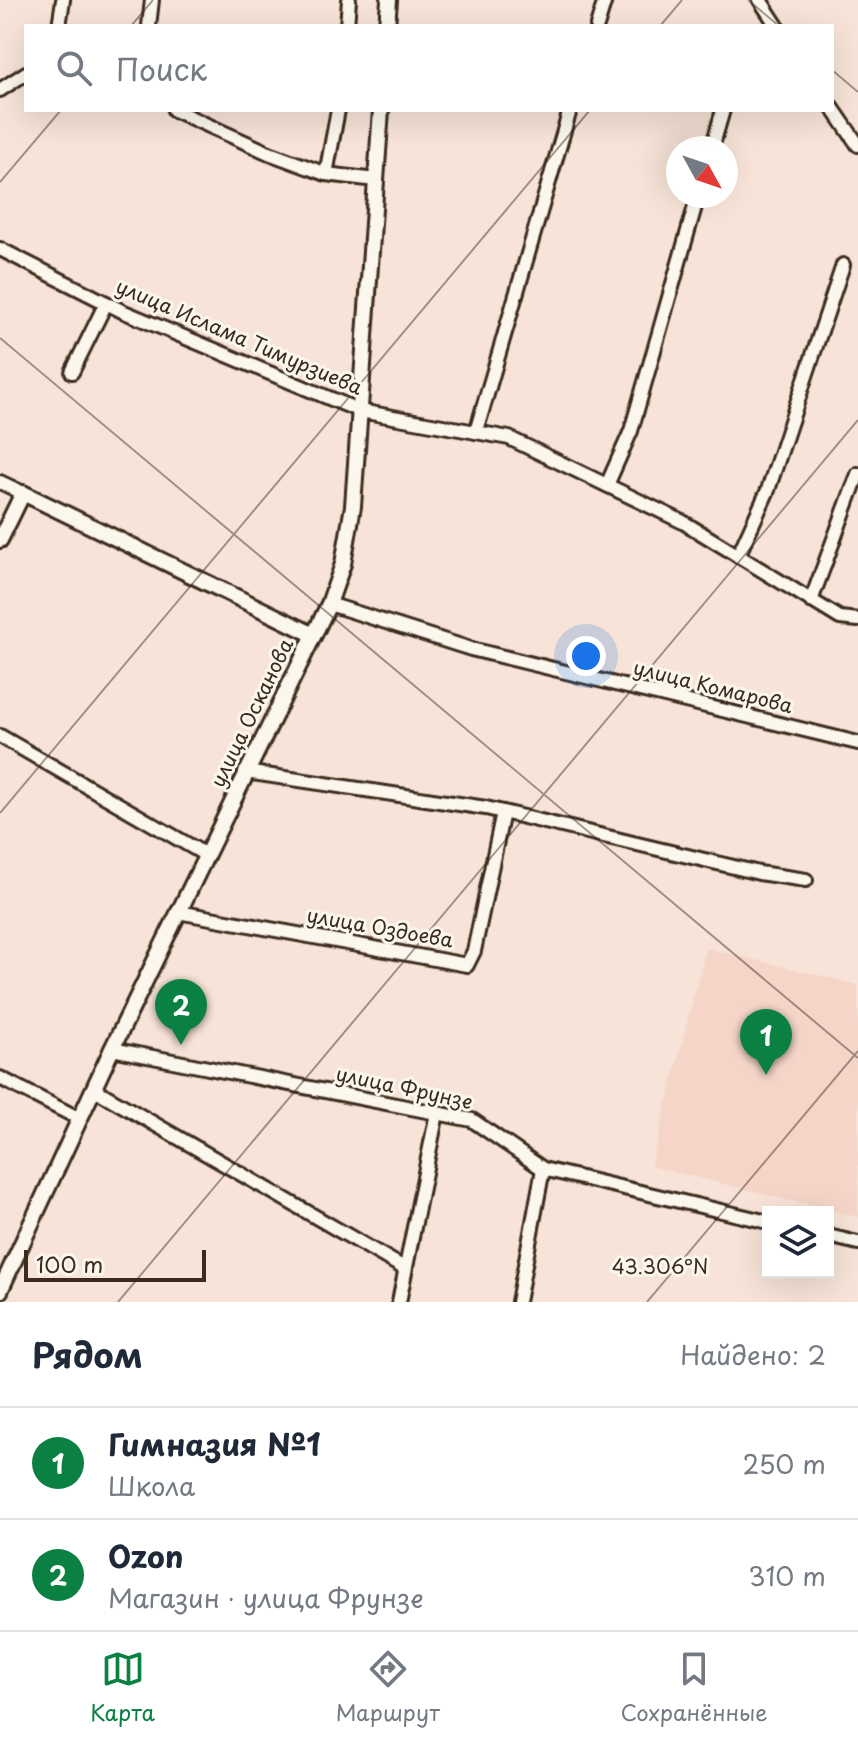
<!DOCTYPE html>
<html lang="ru">
<head>
<meta charset="utf-8">
<style>
	:root { --surface:#fff; --page:#f6f6f7; --text:#1f2937; --muted:#747a83; --line:#e0e1e3; --accent:#0b8043 }
	body { margin:0; font-family:"Playpen Sans",sans-serif; background:var(--page); color:var(--text) }
	.controls { position:absolute; right:24px; bottom:24px; display:grid; overflow:hidden; border-radius:0px; box-shadow:0 8px 32px #0002 }
	.controls button { width:72px; height:72px; display:grid; place-items:center; padding:0; border:0; border-bottom:2px solid var(--line); background:var(--surface); color:var(--text); font:40px sans-serif }
	.compass { position:absolute; left:666px; top:136px; width:72px; height:72px; border-radius:50%; background:var(--surface); box-shadow:0 8px 32px #0002; rotate:130deg }
	.scale { position:absolute; left:24px; bottom:20px; width:182px; box-sizing:border-box; padding-left:8px; border:4px solid #3b2a1e; border-top:0; font-size:22px; line-height:28px; white-space:nowrap; color:#3b2a1e; -webkit-text-stroke:6px #fbf7ec; paint-order:stroke }
	.you { position:absolute; left:586px; top:656px; width:28px; height:28px; margin:-20px; border:6px solid #fff; border-radius:50%; background:#1a73e8; box-shadow:0 0 0 12px #1a73e833 }
	.badge { display:grid; place-items:center; width:52px; height:52px; border-radius:50%; background:var(--accent); color:#fff; font-size:26px; font-weight:700 }
	.pin { position:absolute; translate:-50% -66px; filter:drop-shadow(0 2px 4px #0008) }
	.pin::after { content:''; position:absolute; top:42px; width:28px; height:24px; background:inherit; clip-path:polygon(0 0,100% 0,50% 100%) }
	.list { margin:0; padding:0; list-style:none }
	h2 { display:flex; justify-content:space-between; align-items:center; height:104px; margin:0; padding:0 32px; font-size:34px }
	h2 small { font-size:26px; font-weight:400; color:var(--muted) }
	.list li { display:grid; grid-template-columns:52px 1fr auto; gap:24px; align-items:center; box-sizing:border-box; height:112px; padding:0 32px; border-top:2px solid var(--line) }
	.list b { display:block; font-size:30px; white-space:nowrap }
	.list p { margin:0; font-size:26px; white-space:nowrap; color:var(--muted) }
	.list em { font-size:26px; font-style:normal; color:var(--muted) }
	.icon { flex:none; width:44px; height:44px; fill:none; stroke:currentColor; stroke-width:2; stroke-linecap:round; stroke-linejoin:round }
	.map { position:relative; flex:none; width:858px; height:1302px; overflow:hidden }
	.search { position:absolute; background:var(--surface); box-shadow:0 8px 32px #0002; left:24px; right:24px; top:24px; height:88px; display:flex; align-items:center; gap:20px; box-sizing:border-box; padding:0 28px; border-radius:0px; color:var(--muted); font-size:30px }
	.sheet { height:328px; background:var(--surface) }
	nav { display:flex; justify-content:space-around; align-items:center; box-sizing:border-box; height:112px; border-top:2px solid var(--line); background:var(--surface); font-size:22px; color:var(--muted) }
	nav a { display:grid; justify-items:center; gap:4px }
	nav .on { color:var(--accent) }
	.map>svg:first-child { display:block }
	.built { fill:#f4d5c8 }
	.lines { fill:none; stroke-linecap:round; stroke-linejoin:round }
	.minor-casing { stroke:#3b2a1e; stroke-width:18 }
	.major-casing { stroke:#3b2a1e; stroke-width:20 }
	.minor { stroke:#fbf7ec; stroke-width:12 }
	.major { stroke:#fbf7ec; stroke-width:14 }
	.ticks { fill:none; stroke:#3b2a1e; stroke-width:2; stroke-opacity:0.45 }
	.labels { text-anchor:middle; stroke-width:6; stroke-linejoin:round; paint-order:stroke }
	.street-label { font-size:20px; fill:#3b2a1e; stroke:#fbf7ec }
	.ticks-label { font-size:20px; text-anchor:middle; fill:#3b2a1e; stroke:#fbf7ec; stroke-width:6; stroke-linejoin:round; paint-order:stroke }
</style>
</head>
<body>
<div class="map">
<svg width="858" height="1302" viewBox="0 0 858 1302">
	<rect width="100%" height="100%" fill="#f7e3d7"/>
	<filter id="ink" filterUnits="userSpaceOnUse"><feTurbulence type="fractalNoise" baseFrequency=".0125" numOctaves="2"/><feDisplacementMap in="SourceGraphic" scale="16" xChannelSelector="R" yChannelSelector="G"/><feConvolveMatrix kernelMatrix="1 2 1 2 8 2 1 2 1" color-interpolation-filters="sRGB"/></filter>
	<g filter="url(#ink)">
		<!-- built -->
		<path class="built" d="M706,948L858,985V1217L651,1166Z"/>
		<g class="lines">
			<defs>
				<g id="minor">
					<path d="M760,0L777,26"/>
					<path d="M59,26L63,0"/>
					<path d="M149,26L152,0"/>
					<path d="M347,26L349,0"/>
					<path d="M597,26L605,0"/>
					<path d="M0,90L26,73"/>
					<path d="M832,107L858,145"/>
					<path d="M174,110L269,153L326,174L376,180"/>
					<path d="M712,148L723,110"/>
					<path d="M326,174L338,110"/>
					<path d="M0,249L122,311L360,411L509,438L683,522L840,618L858,620"/>
					<path d="M72,372L106,303"/>
					<path d="M476,432L570,110"/>
					<path d="M0,482L23,493"/>
					<path d="M607,485L631,431L698,196"/>
					<path d="M738,556L768,490L843,265"/>
					<path d="M811,601L858,474"/>
					<path d="M329,604L471,649L858,743"/>
					<path d="M0,736L206,855"/>
					<path d="M245,772L486,808L759,873L806,880"/>
					<path d="M178,912L467,965L474,951L503,812"/>
					<path d="M112,1049L472,1120L543,1169L768,1222"/>
					<path d="M0,1078L80,1119"/>
					<path d="M94,1089L404,1268"/>
					<path d="M828,1236L858,1243"/>
					<path d="M399,1302L437,1113"/>
					<path d="M518,1302L543,1169"/>
				</g>
				<g id="major">
					<path d="M387,26L389,0"/>
					<path d="M0,540L23,493L312,634"/>
					<path d="M0,1291L112,1049L329,604L343,564L353,506L381,110"/>
				</g>
			</defs>
			<!-- minor casing -->
			<use href="#minor" class="minor-casing"/>
			<!-- major casing -->
			<use href="#major" class="major-casing"/>
			<!-- minor -->
			<use href="#minor" class="minor"/>
			<!-- major -->
			<use href="#major" class="major"/>
		</g>
	</g>
	<!-- ticks -->
	<path class="ticks" d="M748,0L779,26M131,26L153,0M660,26L682,0M832,70L858,92M0,182L61,110M0,338L858,1058M0,813L590,110M118,1302L858,420M647,1302L858,1051"/>
	<g class="labels">
		<!-- street labels -->
		<g class="street-label">
			<text transform="translate(239 337) rotate(23)" y="7">улица Ислама Тимурзиева</text>
			<text transform="translate(713 687) rotate(14)" y="7">улица Комарова</text>
			<text transform="translate(252 713) rotate(-64)" y="7">улица Осканова</text>
			<text transform="translate(380 928) rotate(10)" y="7">улица Оздоева</text>
			<text transform="translate(404 1088) rotate(12)" y="7">улица Фрунзе</text>
		</g>
	</g>
	<g class="ticks-label">
		<text x="660" y="1274">43.306°N</text>
	</g>
</svg>
<div class="controls">
<button><svg class="icon" aria-label="layers" viewBox="0 0 24 24"><path d="M12 4l9 5-9 5-9-5zM3 14l9 5 9-5"/></svg></button>
</div>
<svg class="compass" viewBox="-18 -18 36 36"><path d="M0-13l5 13h-10z" fill="#e53935"/><path d="M0 13l5-13h-10z" fill="#747a83"/></svg>
<div class="scale">100 m</div>
<div class="you"></div>
<div class="pin badge" style="left:766px;top:1075px">1</div>
<div class="pin badge" style="left:181px;top:1045px">2</div>
<div class="search"><svg class="icon" aria-label="search" viewBox="0 0 24 24"><circle cx="10" cy="10" r="6"/><path d="M15 15l6 6"/></svg>Поиск</div>
</div>
<section class="sheet">
<h2>Рядом<small>Найдено: 2</small></h2>
<ul class="list">
<li><span class="badge">1</span><div><b>Гимназия №1</b><p>Школа</p></div><em>250 m</em></li>
<li><span class="badge">2</span><div><b>Ozon</b><p>Магазин · улица Фрунзе</p></div><em>310 m</em></li>
</ul>
</section>
<nav>
<a class="on"><svg class="icon" aria-label="map" viewBox="0 0 24 24"><path d="M3 6l6-2 6 2 6-2v14l-6 2-6-2-6 2zM9 4v14M15 6v14"/></svg>Карта</a>
<a><svg class="icon" aria-label="directions" viewBox="0 0 24 24"><path d="M12 3l9 9-9 9-9-9zM9 14v-3h6M13 9l2 2-2 2"/></svg>Маршрут</a>
<a><svg class="icon" aria-label="saved" viewBox="0 0 24 24"><path d="M7 4h10v16l-5-4-5 4z"/></svg>Сохранённые</a>
</nav>
</body>
</html>
